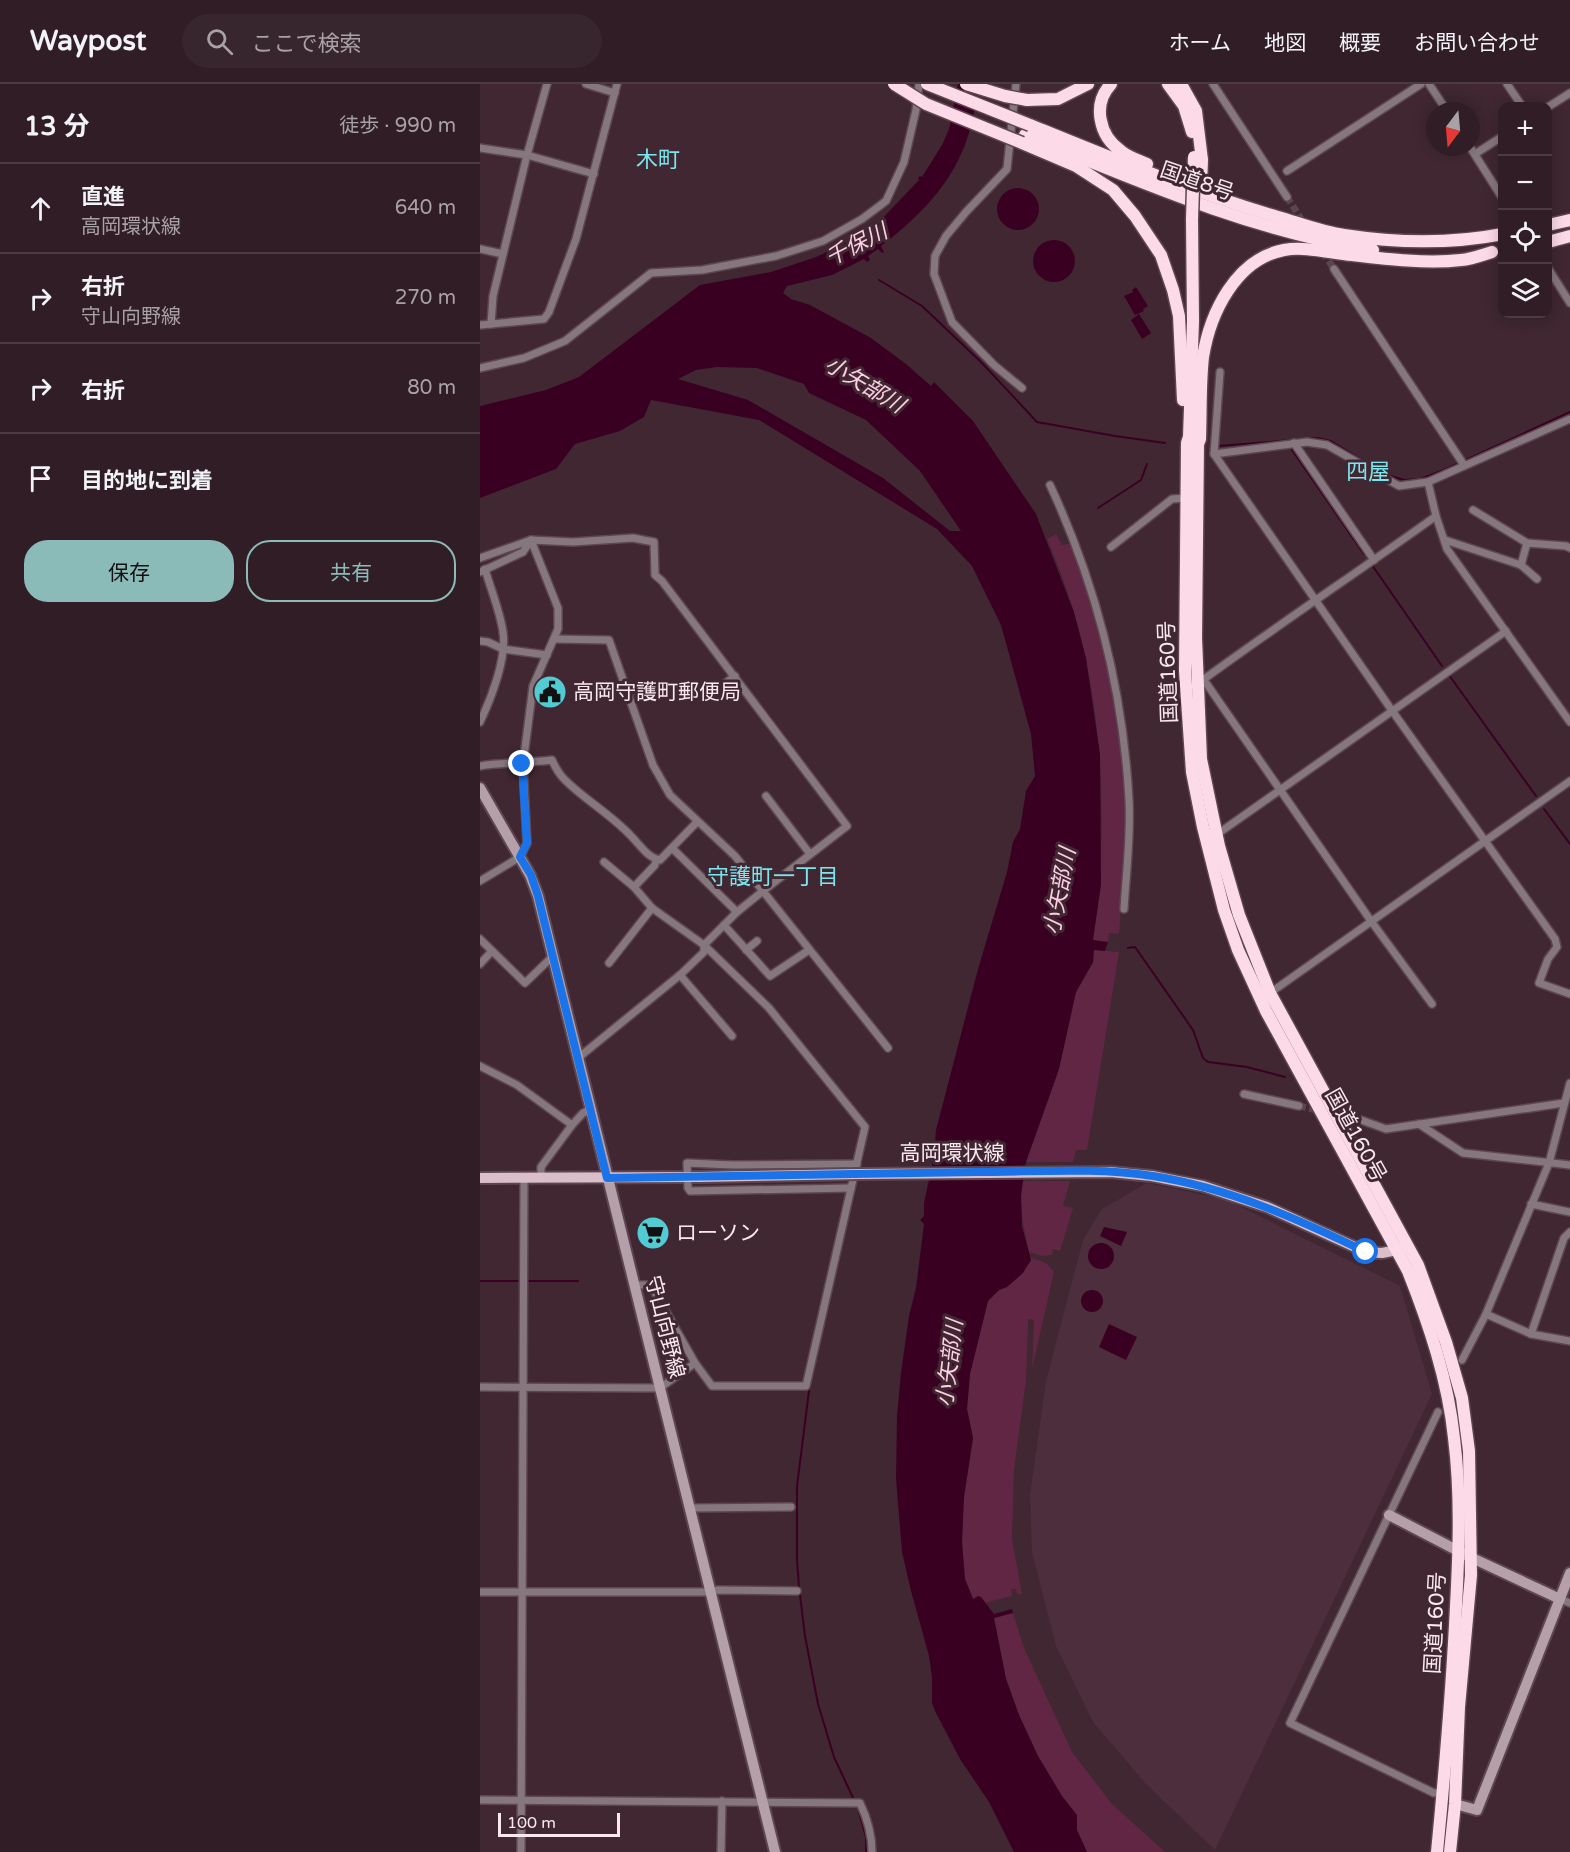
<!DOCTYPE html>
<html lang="ja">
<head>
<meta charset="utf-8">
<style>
	:root { --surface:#301d26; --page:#38262e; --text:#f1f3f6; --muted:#a8a2a7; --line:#4b3b43; --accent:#8bbbb9 }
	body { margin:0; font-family:"Varela Round","Noto Sans JP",sans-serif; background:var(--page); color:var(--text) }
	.controls { position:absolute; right:18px; top:18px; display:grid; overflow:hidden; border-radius:12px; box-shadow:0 3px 15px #0003 }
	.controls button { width:54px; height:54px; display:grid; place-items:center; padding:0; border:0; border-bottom:2px solid var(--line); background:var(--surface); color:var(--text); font:30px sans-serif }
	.compass { position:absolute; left:946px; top:18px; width:54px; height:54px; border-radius:50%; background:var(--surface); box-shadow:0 3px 15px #0003; rotate:196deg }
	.scale { position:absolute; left:18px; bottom:15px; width:122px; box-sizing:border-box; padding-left:6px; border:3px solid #f9e8ef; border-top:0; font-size:16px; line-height:21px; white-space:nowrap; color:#f9e8ef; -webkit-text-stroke:4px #402732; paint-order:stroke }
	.stop { position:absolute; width:18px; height:18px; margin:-14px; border:4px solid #1a73e8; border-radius:50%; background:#fff }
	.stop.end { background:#1a73e8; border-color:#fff; box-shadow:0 2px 6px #0008 }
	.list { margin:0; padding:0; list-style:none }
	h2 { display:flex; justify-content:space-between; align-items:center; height:78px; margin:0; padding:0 24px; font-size:26px }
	h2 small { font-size:20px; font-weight:400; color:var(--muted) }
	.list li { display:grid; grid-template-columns:39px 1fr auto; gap:18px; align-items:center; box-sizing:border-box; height:90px; padding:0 24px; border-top:2px solid var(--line) }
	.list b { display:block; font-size:22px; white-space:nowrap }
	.list p { margin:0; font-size:20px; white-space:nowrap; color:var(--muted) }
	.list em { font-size:20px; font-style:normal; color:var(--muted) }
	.actions { display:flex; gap:12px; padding:18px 24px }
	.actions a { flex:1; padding:14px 0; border:2px solid var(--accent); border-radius:24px; text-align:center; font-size:21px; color:var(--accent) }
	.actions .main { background:var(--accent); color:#111 }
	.icon { flex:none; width:33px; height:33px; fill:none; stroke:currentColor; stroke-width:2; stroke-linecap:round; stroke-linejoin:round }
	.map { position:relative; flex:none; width:1090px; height:1768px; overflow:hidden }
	header { display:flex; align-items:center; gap:36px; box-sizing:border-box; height:84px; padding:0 30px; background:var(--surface); border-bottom:2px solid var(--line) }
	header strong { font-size:28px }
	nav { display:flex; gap:33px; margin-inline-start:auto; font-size:21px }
	.search { width:420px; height:54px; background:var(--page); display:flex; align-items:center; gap:15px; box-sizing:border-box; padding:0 21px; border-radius:33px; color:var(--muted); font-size:22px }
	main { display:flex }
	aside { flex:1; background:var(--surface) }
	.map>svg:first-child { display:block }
	.built { fill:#4d2e3c }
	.green { fill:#612644 }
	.water { fill:#3a0022; fill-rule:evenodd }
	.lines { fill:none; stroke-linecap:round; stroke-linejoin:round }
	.stream { stroke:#3a0022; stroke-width:2 }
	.street-tunnel { stroke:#5c444e; stroke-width:7; stroke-dasharray:7 3.5; stroke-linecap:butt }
	.street-casing { stroke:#5e4650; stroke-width:10 }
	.secondary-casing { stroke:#5e4650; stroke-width:14 }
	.primary-casing { stroke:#5e4650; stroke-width:14 }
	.highway-casing { stroke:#5e4650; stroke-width:15 }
	.street { stroke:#85777d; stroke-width:7 }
	.secondary { stroke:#b59fa8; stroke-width:10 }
	.primary { stroke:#dabeca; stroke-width:10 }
	.highway { stroke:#fcdae8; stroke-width:12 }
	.primary-bridge-casing { stroke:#5e4650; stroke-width:14; stroke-linecap:butt }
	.highway-bridge-casing { stroke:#5e4650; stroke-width:15; stroke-linecap:butt }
	.primary-bridge { stroke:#dabeca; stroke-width:10 }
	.highway-bridge { stroke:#fcdae8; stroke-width:12 }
	.route { stroke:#1a73e8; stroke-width:8 }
	.labels { text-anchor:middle; stroke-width:6; stroke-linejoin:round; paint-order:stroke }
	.street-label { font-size:21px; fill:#f9e8ef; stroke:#402732 }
	.poi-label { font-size:21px; fill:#f9e8ef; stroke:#402732; text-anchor:start }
	.neighbourhood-label { font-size:22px; fill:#7ae5ec; stroke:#402732 }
	.water-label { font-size:22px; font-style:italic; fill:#fecee3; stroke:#402732 }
</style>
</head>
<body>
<header>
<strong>Waypost</strong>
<div class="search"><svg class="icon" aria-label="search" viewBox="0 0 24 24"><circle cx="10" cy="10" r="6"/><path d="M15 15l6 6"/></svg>ここで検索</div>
<nav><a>ホーム</a><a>地図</a><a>概要</a><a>お問い合わせ</a></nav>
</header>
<main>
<aside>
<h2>13 分<small>徒歩 · 990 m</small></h2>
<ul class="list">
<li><svg class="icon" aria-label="ahead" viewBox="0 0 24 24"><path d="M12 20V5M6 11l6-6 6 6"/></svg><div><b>直進</b><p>高岡環状線</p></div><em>640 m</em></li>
<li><svg class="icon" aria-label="right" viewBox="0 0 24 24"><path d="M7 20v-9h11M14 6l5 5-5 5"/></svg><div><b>右折</b><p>守山向野線</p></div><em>270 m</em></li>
<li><svg class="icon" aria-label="right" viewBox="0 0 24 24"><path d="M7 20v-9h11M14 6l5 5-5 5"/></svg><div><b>右折</b></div><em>80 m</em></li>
<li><svg class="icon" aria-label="arrive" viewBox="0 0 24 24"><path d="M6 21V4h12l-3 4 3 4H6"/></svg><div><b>目的地に到着</b></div></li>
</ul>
<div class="actions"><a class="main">保存</a><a>共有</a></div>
</aside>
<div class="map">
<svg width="1090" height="1768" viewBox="0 0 1090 1768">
	<rect width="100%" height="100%" fill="#402732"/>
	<!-- built -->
	<path class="built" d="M667,1099L747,1116L920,1202L952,1310L735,1766L665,1699L613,1638L576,1562L552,1468L550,1411L566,1297L603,1156L622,1125Z"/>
	<!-- green -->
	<g class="green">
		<path d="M576,450L582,461L593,459L618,537L637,632L645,710L646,755L639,850L629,849L628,858L613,857C631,722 623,581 567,455Z"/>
		<path d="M614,866L639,868L607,1066H596L593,1078H546L579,985L596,908L613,879Z"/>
		<path d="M543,1097H590L583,1122L593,1124L580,1167L573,1165L572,1171L562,1172L549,1168C544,1141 538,1126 543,1097Z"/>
		<path d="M550,1173L566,1179L574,1188L552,1285L554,1236L548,1235V1240L546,1296L534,1386L532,1455L542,1510H537L536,1505H531L532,1512L504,1519L501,1513L494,1516L485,1495L482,1458L484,1413L493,1354L487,1325L490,1290L508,1217L519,1206L527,1203L551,1177Z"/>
		<path d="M533,1529L544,1564L592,1668L632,1720L685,1768H607L597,1746V1732L582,1712L558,1672L539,1631L526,1594L514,1534Z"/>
	</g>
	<!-- water -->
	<g class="water">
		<path d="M478,0H497C497,12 495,25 492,37C480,92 444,129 401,162L404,168L402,169L398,165L388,172L390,176L387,178L384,175L352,191L307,202L303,209L311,215L330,221L391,254L426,280L451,302L454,298L493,337L556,430L594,528L606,574L620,670L621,801L613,856L628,858L625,867L614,866L613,878L596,908L579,985L546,1078L541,1111L542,1142L551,1176L543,1189L527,1203L519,1206L508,1217L490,1290L487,1325L493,1354L484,1413L482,1458L485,1495L493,1515L498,1512L501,1513L514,1530L532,1525L533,1529L514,1534L526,1595L539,1631L558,1672L582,1712L597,1731V1746L607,1768H534L509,1718L480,1675L455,1627L452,1619V1593L449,1572L431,1507L422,1468L416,1395L417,1332L421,1289L429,1232L436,1204L444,1140L440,1136L444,1132V1119L454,1072L456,1046L498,885L527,788L533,758L540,745L546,707L555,692L551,650L521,541L492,482L457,445L279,336L171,316L164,333L140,347L95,360L76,385L0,414V322L66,306L99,293L220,201L291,188L336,173L364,160L398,139L439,96L438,94L440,92L442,93L462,61L469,45ZM237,283L277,284L324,300L329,309L386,336L440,387L481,447H470L403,394L268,316L198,295L216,286Z"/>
		<circle cx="538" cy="125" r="21"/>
		<circle cx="574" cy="177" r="21"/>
		<path d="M656,203L668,222L663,225L664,227L655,231L644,212L653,208L652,206Z"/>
		<path d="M659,230L671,249L662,255L651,236Z"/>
		<path d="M624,1143L647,1148L641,1162L620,1152Z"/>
		<circle cx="621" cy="1172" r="13"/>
		<circle cx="612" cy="1217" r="11"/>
		<path d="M629,1240L657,1253L646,1276L619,1263Z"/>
	</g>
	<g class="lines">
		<!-- stream -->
		<g class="stream">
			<path d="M399,196L442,222L502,279L557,338L635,352L685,359"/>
			<path d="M738,362L837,354L851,357L899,387"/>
			<path d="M810,363L884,470"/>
			<path d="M904,390L924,396L940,395L964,386L1090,328"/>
			<path d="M618,424L661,396L667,380"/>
			<path d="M892,481L962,582"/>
			<path d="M969,591L1056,712"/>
			<path d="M1064,725L1090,760"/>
			<path d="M648,864L655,863L713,946L723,974L728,978L767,983L805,993"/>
			<path d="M379,1053L381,1043"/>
			<path d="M0,1197H41"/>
			<path d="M46,1197H98"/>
			<path d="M340,1225L368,1105"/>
			<path d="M330,1299L317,1402V1476L319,1503L325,1552L338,1620L354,1673L374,1716"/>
			<path d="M377,1721L386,1753V1768"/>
		</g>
		<!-- street-tunnel -->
		<g class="street-tunnel">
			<path d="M807,113L825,141"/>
			<path d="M843,168L854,185"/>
			<path d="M819,1022L841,1027"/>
			<path d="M857,1031L881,1036"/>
		</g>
		<defs>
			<g id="street">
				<path d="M106,0L135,9"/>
				<path d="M536,0L527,85L486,128L466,152L455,172L454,190L472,238L514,281L542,304"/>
				<path d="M733,0L807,113"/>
				<path d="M949,0L967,27"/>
				<path d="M1027,0L1042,22"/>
				<path d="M1068,23L1090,9"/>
				<path d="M990,63L1023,115"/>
				<path d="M0,64L47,71L114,90"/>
				<path d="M995,70L1023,52"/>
				<path d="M807,87L941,0"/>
				<path d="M0,165L23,170"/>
				<path d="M1068,184L1090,219"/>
				<path d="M854,185L984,381"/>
				<path d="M11,240L13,212L47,71L67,0"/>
				<path d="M0,241L64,235L69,228L96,155L137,0"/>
				<path d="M0,284L44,274L85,257L171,189L222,186L296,172L343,157L382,135L406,117L424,78L436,26L439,0"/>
				<path d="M740,288L734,370L913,628L1075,855L1077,863L1068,875L1059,899L1090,910"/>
				<path d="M814,359L894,476"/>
				<path d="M734,370L827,358L847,361L919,402L948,398L1090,335"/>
				<path d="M948,398L956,432L967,465L1090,638"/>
				<path d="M570,401C616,500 643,607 649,716C651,752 646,790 644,825"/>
				<path d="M993,426L1047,459"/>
				<path d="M965,456L1041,481L1057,495"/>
				<path d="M631,463L692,415L706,414"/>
				<path d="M0,474L51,456L93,458L153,454L174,458L175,491L182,497L367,742L283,807L257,828L224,861V868L200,891L98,974"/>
				<path d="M1041,481L1047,459L1086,462L1090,464"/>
				<path d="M0,488L43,468L51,456"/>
				<path d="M74,555L129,556L173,681L190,711L255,772L408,964"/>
				<path d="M0,557L8,558L23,565L67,571"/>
				<path d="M724,596L891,837L952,920"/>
				<path d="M720,598C798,541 878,488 956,432"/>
				<path d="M147,607C181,601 197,609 229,611L255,592"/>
				<path d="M0,638C11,615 27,574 23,548C20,527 11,506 5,485"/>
				<path d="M0,682C24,678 48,679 72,676C75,683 79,690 85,696C105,716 132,731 152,753C160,761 168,774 180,776L217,738"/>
				<path d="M286,712L330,770"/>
				<path d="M736,751L1026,547"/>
				<path d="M192,764L257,828"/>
				<path d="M124,778L154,803L172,824L224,861L289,924L385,1043L326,1302H232L215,1279L173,1205L167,1201H154"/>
				<path d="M0,797L40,773L47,759L43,680L53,602L78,545V524L51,456"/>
				<path d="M154,803L175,781L176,775"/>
				<path d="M244,841L290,892L329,866"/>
				<path d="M0,855L45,899L73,872"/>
				<path d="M266,866L277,857"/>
				<path d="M129,879L172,824"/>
				<path d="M0,880L12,867"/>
				<path d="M200,891L252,952"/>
				<path d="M790,909L1090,697"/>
				<path d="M0,982L37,1001L92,1041"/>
				<path d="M764,1010L819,1022"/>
				<path d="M881,1036L906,1045L1084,1019"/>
				<path d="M939,1040L983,1069L1090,1081"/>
				<path d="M61,1094V1083L92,1041L103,1029L112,1025"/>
				<path d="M371,1104L210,1107L208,1104L207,1079L253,1081L377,1080"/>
				<path d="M1051,1120L1090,1128"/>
				<path d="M1006,1230L1051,1250L1090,1257"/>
				<path d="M1051,1250L1084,1154L1090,1148"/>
				<path d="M982,1276L1006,1230L1069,1079L1090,999"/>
				<path d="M0,1303L180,1304L215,1279"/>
				<path d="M958,1328L810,1639L954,1709L963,1708"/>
				<path d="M210,1424L311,1423"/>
				<path d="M0,1508H231L237,1506L317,1507"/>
				<path d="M1080,1515L1090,1519"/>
				<path d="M0,1716L380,1719C388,1736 392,1750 392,1768"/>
				<path d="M41,1768L44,1094"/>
				<path d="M241,1768L242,1717"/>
			</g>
			<g id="secondary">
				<path d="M0,704L50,791L58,812L295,1768"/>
				<path d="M909,1431L990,1473L1080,1515"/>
				<path d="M975,1720L997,1726L1090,1489"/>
			</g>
			<g id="primary">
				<path d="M380,1090L630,1088L672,1092L723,1102L787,1123L886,1168L902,1169L922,1165"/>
				<path d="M0,1094L220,1093"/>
			</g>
			<g id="highway">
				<path d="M631,0C612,20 619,52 641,67C648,73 658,76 667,80"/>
				<path d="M688,0L704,22L712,48"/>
				<path d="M701,0L716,27L722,76"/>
				<path d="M547,16L578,15L608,0"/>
				<path d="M550,41C631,74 713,108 798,133C819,139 842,148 864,151C916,159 971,160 1023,150"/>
				<path d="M545,51C658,97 772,147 893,166"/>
				<path d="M542,59L596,82L633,106L655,132L681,171L693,206L699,232L703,316"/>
				<path d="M712,135L713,237L709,353L707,359L705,587L712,688L723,743L744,826L758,866L786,927L928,1187C949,1240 968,1296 974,1354C981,1409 979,1466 976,1522C972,1604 965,1686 957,1768"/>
				<path d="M1068,141L1090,136"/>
				<path d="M1068,158L1090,152"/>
				<path d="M970,1768L975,1720L979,1623L991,1491L989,1367L982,1314L966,1258L938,1181L790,909L759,831L739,762L721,675L716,554L718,360L720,355C721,328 720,299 723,273C730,229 756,175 804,166C825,162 850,169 872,171C906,175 947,180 981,176C992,175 1002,171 1012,168"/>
			</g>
		</defs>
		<!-- street casing -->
		<use href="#street" class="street-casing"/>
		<!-- secondary casing -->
		<use href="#secondary" class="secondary-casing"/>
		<!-- primary casing -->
		<use href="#primary" class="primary-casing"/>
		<!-- highway casing -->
		<use href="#highway" class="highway-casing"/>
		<!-- street -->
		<use href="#street" class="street"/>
		<!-- secondary -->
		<use href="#secondary" class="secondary"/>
		<!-- primary -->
		<use href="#primary" class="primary"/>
		<!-- highway -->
		<use href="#highway" class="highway"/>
		<defs>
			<path id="primary-bridge" d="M220,1093L380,1090"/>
			<g id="highway-bridge">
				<path d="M414,0L446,20L542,59"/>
				<path d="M447,0L550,41"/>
				<path d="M486,0L525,12L547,16"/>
				<path d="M721,102L722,76"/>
				<path d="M712,135L714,73"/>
			</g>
		</defs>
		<!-- primary-bridge casing -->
		<use href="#primary-bridge" class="primary-bridge-casing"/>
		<!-- highway-bridge casing -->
		<use href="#highway-bridge" class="highway-bridge-casing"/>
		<!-- primary-bridge -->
		<use href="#primary-bridge" class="primary-bridge"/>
		<!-- highway-bridge -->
		<use href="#highway-bridge" class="highway-bridge"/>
	</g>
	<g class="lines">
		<!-- route -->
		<path class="route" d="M42,680L47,759L40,773L51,791L58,812L127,1094C250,1093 373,1089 496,1088C554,1088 615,1083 673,1092C749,1104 818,1135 886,1168"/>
	</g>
	<!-- icons -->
	<defs>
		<symbol id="civic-disc" viewBox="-11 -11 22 22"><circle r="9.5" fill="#51ccd3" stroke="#402732"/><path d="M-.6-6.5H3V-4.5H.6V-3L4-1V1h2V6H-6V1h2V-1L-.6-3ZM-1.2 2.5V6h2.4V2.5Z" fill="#111"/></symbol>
		<symbol id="supermarket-disc" viewBox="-11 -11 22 22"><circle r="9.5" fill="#51ccd3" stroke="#402732"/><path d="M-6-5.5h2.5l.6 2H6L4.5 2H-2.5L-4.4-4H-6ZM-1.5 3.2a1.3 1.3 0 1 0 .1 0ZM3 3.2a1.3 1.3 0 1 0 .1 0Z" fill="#111"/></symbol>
	</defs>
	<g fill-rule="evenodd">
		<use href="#civic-disc" x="51" y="589" width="38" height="38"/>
		<use href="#supermarket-disc" x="154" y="1130" width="38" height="38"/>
	</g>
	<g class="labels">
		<!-- street labels -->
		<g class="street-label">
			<text transform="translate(717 97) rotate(19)" y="7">国道8号</text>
			<text transform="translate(688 588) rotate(-92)" y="7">国道160号</text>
			<text transform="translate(876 1051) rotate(61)" y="7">国道160号</text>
			<text x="472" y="1076">高岡環状線</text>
			<text transform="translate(185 1243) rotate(76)" y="7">守山向野線</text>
			<text transform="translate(955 1539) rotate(-87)" y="7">国道160号</text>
		</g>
		<!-- poi labels -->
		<g class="poi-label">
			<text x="93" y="615">高岡守護町郵便局</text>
			<text x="196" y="1156">ローソン</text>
		</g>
		<!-- neighbourhood labels -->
		<g class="neighbourhood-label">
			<text x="178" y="83">木町</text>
			<text x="888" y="395">四屋</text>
			<text x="293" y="800">守護町一丁目</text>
		</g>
		<!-- water labels -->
		<g class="water-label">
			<text transform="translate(376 160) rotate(-27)" y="8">千保川</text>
			<text transform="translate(385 300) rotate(31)" y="8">小矢部川</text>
			<text transform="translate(579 807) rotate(-79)" y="8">小矢部川</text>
			<text transform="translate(469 1279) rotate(-83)" y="8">小矢部川</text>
		</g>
	</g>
</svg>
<div class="controls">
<button>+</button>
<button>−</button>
<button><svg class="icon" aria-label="locate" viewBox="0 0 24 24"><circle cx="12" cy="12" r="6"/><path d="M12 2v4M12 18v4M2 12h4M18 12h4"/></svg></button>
<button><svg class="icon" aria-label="layers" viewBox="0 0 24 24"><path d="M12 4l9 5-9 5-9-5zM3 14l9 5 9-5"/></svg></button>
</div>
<svg class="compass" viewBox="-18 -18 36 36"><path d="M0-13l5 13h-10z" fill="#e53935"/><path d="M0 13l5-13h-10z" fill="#a8a2a7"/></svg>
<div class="scale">100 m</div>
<div class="stop" style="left:886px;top:1168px"></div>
<div class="stop end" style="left:42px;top:680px"></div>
</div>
</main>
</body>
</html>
